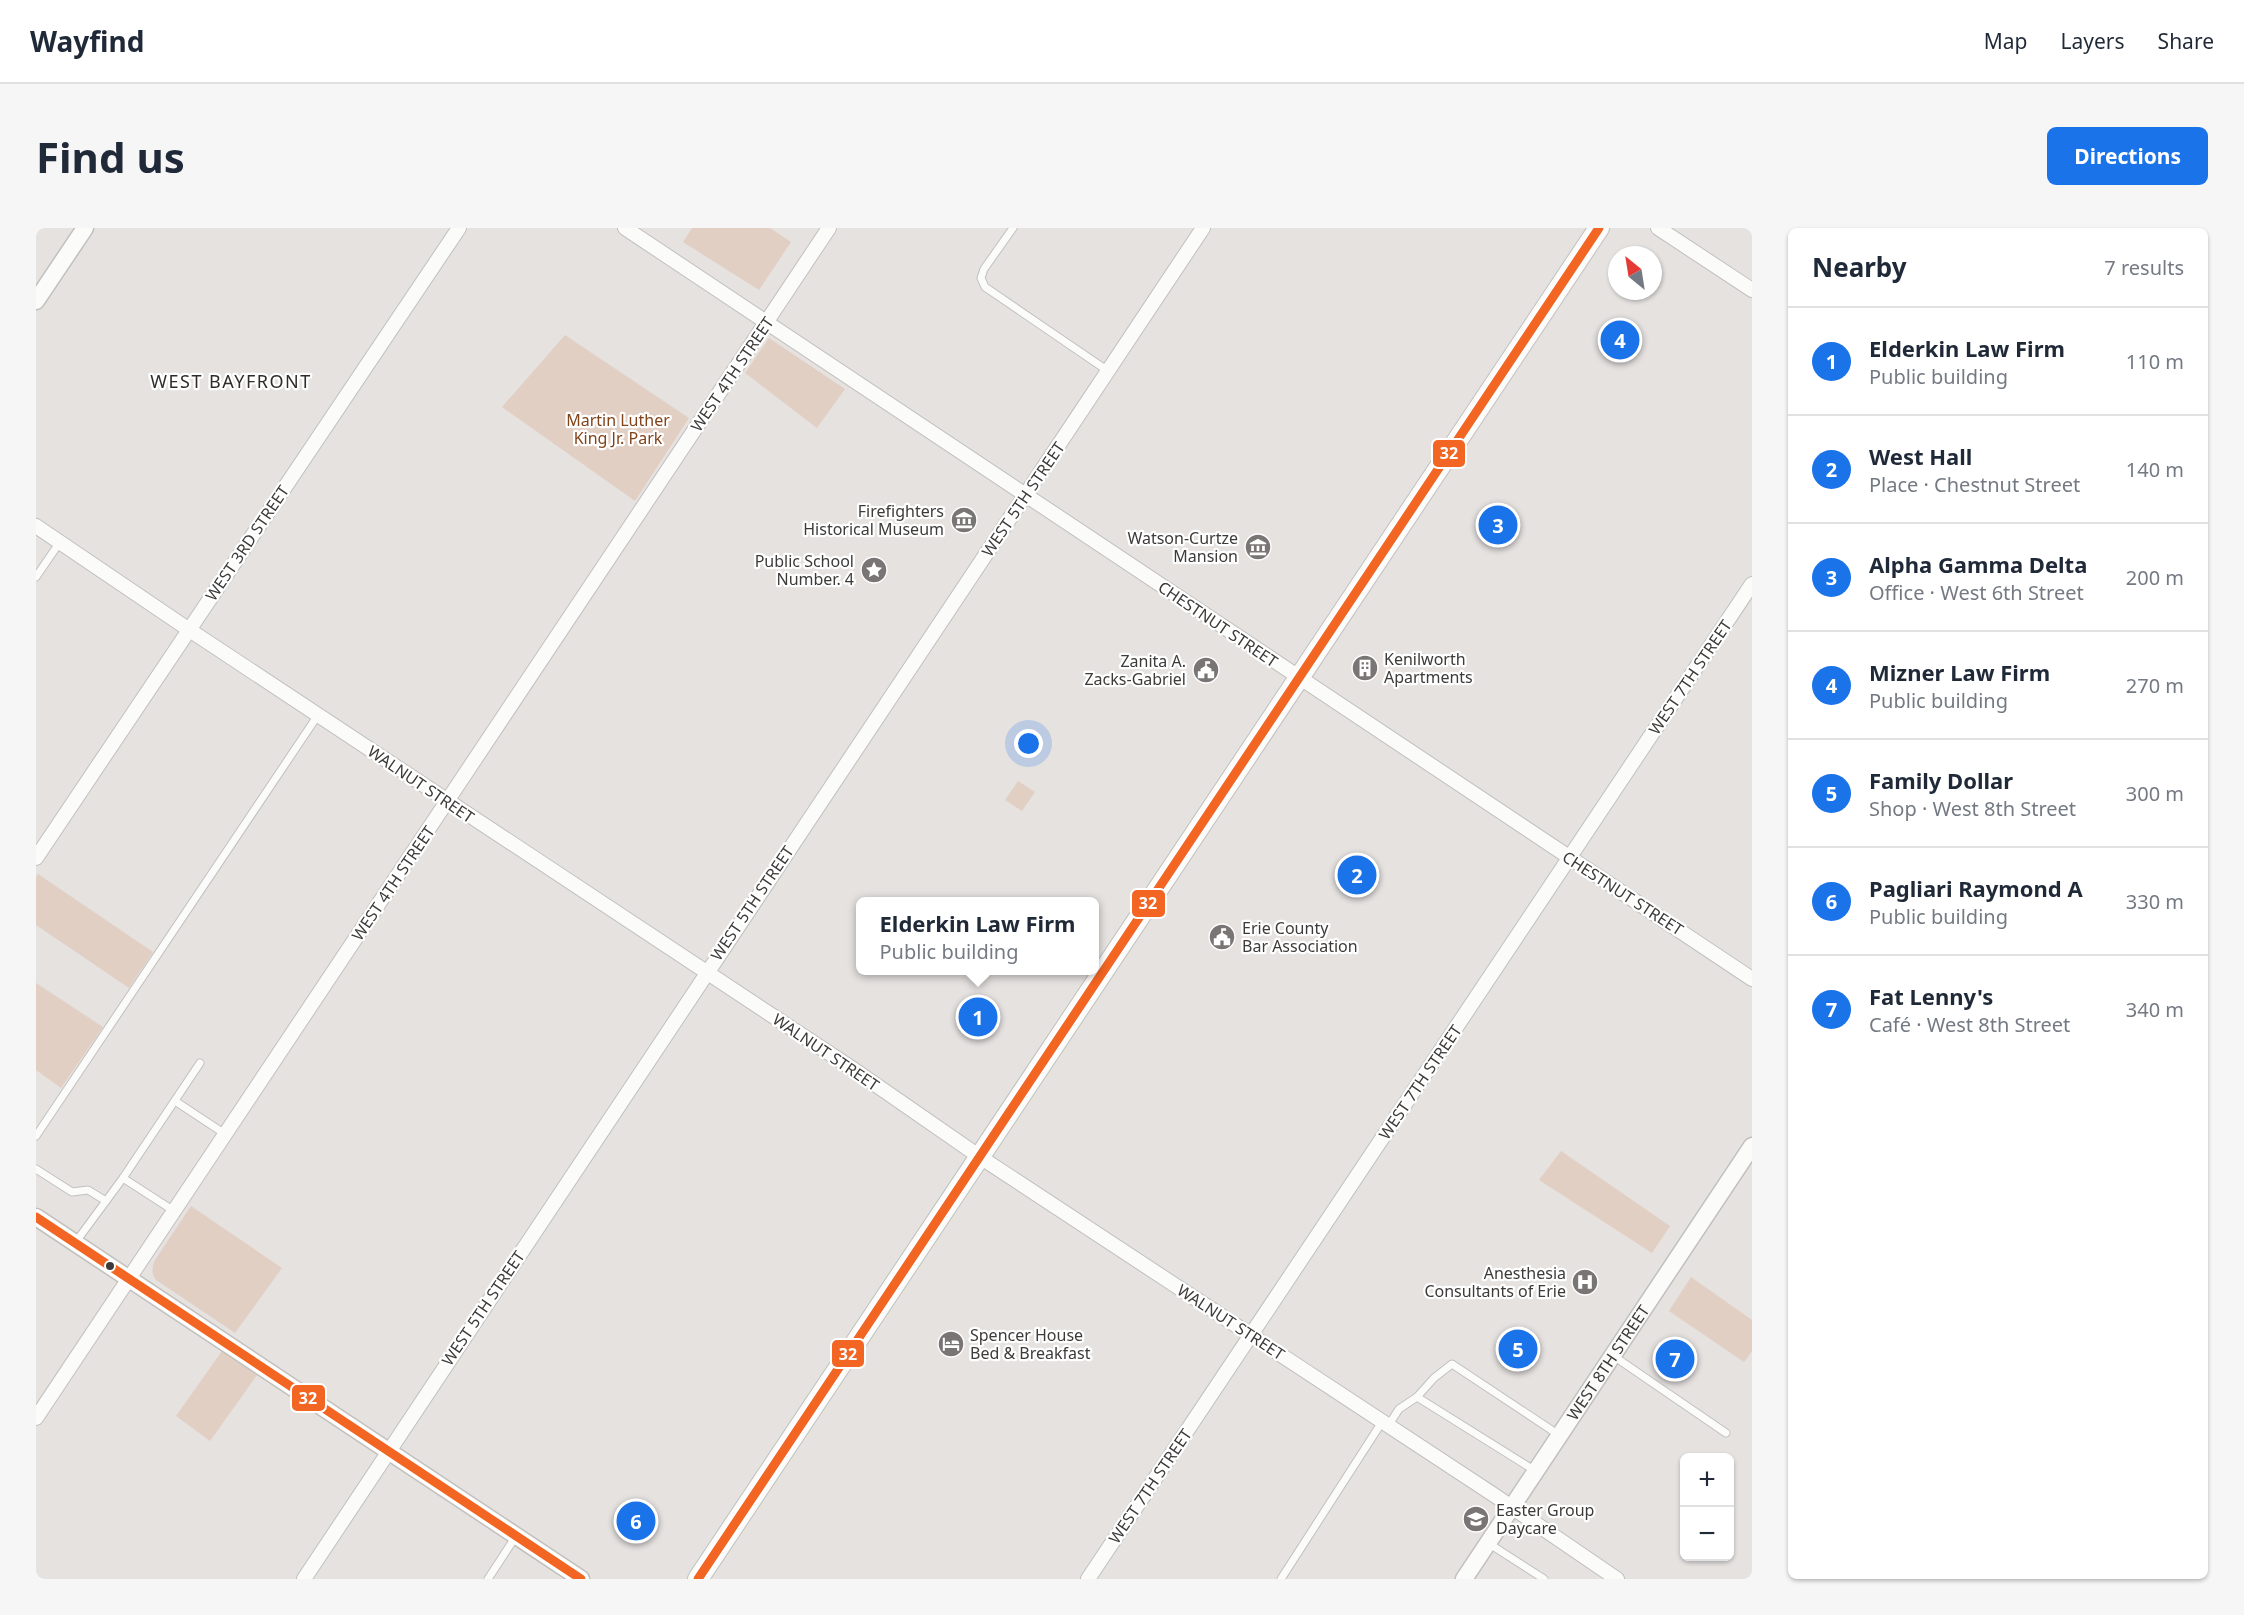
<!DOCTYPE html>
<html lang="en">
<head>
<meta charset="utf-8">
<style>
	:root { --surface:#fff; --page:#f6f6f7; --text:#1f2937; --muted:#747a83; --line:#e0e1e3; --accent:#1a73e8 }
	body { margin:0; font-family:"Noto Sans",sans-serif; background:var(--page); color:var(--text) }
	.controls { position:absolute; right:18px; bottom:18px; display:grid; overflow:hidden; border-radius:9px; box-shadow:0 2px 4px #0004 }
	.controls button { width:54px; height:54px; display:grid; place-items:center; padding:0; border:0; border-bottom:2px solid var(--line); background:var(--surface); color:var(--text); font:30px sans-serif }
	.compass { position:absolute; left:1572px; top:18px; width:54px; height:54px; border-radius:50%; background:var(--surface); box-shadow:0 2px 4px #0004; rotate:330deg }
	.you { position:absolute; left:993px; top:516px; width:21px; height:21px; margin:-15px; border:4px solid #fff; border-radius:50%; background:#1a73e8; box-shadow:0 0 0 9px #1a73e833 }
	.badge { display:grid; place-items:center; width:39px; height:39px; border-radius:50%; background:var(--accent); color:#fff; font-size:20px; font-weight:700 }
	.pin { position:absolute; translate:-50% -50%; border:3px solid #fff; box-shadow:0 2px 6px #0006 }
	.popup { position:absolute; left:820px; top:669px; width:243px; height:78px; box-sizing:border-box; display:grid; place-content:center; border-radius:9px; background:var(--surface); filter:drop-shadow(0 2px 4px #0005); font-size:20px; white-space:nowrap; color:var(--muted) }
	.popup b { font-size:22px; color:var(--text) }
	.popup::after { content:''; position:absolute; left:50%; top:100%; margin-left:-12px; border:12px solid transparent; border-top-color:var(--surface) }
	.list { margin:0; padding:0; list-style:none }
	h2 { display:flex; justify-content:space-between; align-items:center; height:78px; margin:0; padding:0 24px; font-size:26px }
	h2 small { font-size:20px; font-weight:400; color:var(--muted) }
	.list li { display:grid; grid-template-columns:39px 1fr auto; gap:18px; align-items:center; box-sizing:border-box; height:108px; padding:0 24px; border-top:2px solid var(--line) }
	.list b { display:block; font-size:22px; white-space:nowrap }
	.list p { margin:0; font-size:20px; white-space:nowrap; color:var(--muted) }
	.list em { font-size:20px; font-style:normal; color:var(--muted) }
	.map { position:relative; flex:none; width:1716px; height:1351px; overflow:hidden; border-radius:9px }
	header { display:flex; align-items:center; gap:36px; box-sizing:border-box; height:84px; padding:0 30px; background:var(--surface); border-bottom:2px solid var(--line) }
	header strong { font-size:28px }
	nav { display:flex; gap:33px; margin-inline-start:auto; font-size:21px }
	.intro { display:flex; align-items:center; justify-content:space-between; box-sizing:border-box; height:144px; padding:0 36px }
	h1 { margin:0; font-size:42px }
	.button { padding:15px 27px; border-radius:9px; background:var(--accent); color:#fff; font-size:21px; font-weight:700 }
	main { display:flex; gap:36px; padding:0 36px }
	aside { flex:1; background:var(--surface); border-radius:9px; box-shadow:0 2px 4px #0004 }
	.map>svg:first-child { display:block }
	.green { fill:#e2cfc4 }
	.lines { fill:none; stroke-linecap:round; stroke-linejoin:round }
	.service-casing { stroke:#c2c0bf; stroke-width:9 }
	.minor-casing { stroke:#c2c0bf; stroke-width:16 }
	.tertiary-casing { stroke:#c2c0bf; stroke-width:19 }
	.secondary-casing { stroke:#c2c0bf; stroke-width:22 }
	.service { stroke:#fbfbfa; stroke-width:7 }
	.minor { stroke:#fbfbfa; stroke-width:14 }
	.tertiary { stroke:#fbfbfa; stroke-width:16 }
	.secondary { stroke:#fbfbfa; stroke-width:20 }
	.bus-1-casing { stroke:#fff; stroke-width:14 }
	.bus-1 { stroke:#f26522; stroke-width:9 }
	.bus-dot { fill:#3d3b3a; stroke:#fff; stroke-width:2 }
	.labels { text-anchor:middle; stroke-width:4.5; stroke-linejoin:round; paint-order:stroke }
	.street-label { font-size:16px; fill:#3d3b3a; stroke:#fff }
	.park-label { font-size:16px; fill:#81431a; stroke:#fff }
	.poi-label { font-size:16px; fill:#3d3b3a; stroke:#fff; text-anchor:end }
	.neighbourhood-label { font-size:18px; letter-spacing:1.5px; fill:#2f2c2a; stroke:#fff }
	.line-badge { stroke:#fff; stroke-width:2 }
	.badge-label { font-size:16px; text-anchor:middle; font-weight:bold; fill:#fff }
</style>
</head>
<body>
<header>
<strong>Wayfind</strong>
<nav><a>Map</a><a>Layers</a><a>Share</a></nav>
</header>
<div class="intro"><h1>Find us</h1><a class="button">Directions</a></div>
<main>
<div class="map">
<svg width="1716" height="1351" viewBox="0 0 1716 1351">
	<rect width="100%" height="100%" fill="#e5e2e0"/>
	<!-- green -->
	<g class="green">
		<path d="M656,0H734L755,14L723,62L647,14Z"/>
		<path d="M529,107L653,190L599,273L466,179Z"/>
		<path d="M733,110L809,161L781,200L709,145Z"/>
		<path d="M982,553L999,564L986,583L969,572Z"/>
		<path d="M2,646L117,724L93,760L0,697V649Z"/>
		<path d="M0,755L67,799L25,860L0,842Z"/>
		<path d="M1525,923L1634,998L1616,1025L1503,952Z"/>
		<path d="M155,978L246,1040L199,1105L120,1052C115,1045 116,1039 119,1032Z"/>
		<path d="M1655,1049L1716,1092V1123L1708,1134L1633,1083Z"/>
		<path d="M186,1123L221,1147L174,1213L140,1188Z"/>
	</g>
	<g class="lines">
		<defs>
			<g id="service">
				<path d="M977,0L948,41L945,50L949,59L1072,143"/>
				<path d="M0,349L24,314"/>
				<path d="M139,873L189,906"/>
				<path d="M0,908L282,487"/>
				<path d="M0,941L36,964L52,962L70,973"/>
				<path d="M87,950L138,983"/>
				<path d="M39,1015L87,950L164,835"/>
				<path d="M1576,1127L1690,1205"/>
				<path d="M1381,1169L1498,1242"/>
				<path d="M1352,1198L1363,1181L1381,1169L1398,1150L1416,1136L1523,1207"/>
				<path d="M1452,1315L1508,1351"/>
				<path d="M452,1351L480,1308"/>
				<path d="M1245,1351L1346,1194"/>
			</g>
			<g id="minor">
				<path d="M589,0L1716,751"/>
				<path d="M1622,0L1716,62"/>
				<path d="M0,298L152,401L817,841L944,929L1458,1267L1581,1351"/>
				<path d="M0,630L423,0"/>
				<path d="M0,1190L793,0"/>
				<path d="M268,1351L1167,0"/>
				<path d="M1052,1351L1716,356"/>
			</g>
			<g id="tertiary">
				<path d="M0,73L49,0"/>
				<path d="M0,989L545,1351"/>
				<path id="s1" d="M1428,1351L1716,918"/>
			</g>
			<path id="secondary" d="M662,1351L1563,0"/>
		</defs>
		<!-- service casing -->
		<use href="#service" class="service-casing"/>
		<!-- minor casing -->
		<use href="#minor" class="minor-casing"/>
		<!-- tertiary casing -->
		<use href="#tertiary" class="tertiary-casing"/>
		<!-- secondary casing -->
		<use href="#secondary" class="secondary-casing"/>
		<!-- service -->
		<use href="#service" class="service"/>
		<!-- minor -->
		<use href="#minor" class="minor"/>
		<!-- tertiary -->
		<use href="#tertiary" class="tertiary"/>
		<!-- secondary -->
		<use href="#secondary" class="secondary"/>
		<defs>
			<g id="bus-1">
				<path d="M0,989L545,1351"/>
				<path d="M662,1351L1563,0"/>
			</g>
		</defs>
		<!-- bus-1 casing -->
		<use href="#bus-1" class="bus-1-casing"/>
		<!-- bus-1 -->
		<use href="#bus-1" class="bus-1"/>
	</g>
	<!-- icons -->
	<defs>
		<symbol id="museum-disc" viewBox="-11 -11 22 22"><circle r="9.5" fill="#787574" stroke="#fff"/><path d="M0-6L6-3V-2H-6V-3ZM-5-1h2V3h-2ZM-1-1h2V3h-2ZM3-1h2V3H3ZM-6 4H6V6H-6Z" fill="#fff"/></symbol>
		<symbol id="sight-disc" viewBox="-11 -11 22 22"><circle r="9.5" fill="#787574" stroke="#fff"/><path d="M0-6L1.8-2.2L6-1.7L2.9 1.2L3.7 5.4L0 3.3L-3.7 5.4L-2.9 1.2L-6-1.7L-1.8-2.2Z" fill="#fff"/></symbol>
		<symbol id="building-disc" viewBox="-11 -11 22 22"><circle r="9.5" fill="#787574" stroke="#fff"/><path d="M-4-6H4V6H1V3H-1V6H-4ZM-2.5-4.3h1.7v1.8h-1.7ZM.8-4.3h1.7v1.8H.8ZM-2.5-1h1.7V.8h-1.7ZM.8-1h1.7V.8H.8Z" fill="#fff"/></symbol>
		<symbol id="civic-disc" viewBox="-11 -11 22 22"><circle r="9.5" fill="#787574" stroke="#fff"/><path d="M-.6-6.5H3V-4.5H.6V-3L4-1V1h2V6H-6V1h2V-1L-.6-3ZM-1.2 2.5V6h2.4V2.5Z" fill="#fff"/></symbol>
		<symbol id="hospital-disc" viewBox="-11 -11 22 22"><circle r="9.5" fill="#787574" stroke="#fff"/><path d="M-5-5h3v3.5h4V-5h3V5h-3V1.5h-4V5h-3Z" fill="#fff"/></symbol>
		<symbol id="hotel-disc" viewBox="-11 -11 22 22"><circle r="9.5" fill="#787574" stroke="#fff"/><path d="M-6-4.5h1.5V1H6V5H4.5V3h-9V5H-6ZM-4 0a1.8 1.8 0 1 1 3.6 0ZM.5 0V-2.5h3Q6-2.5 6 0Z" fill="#fff"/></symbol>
		<symbol id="school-disc" viewBox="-11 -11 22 22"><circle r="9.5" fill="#787574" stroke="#fff"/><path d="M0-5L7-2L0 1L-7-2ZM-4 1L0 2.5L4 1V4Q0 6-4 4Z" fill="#fff"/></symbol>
	</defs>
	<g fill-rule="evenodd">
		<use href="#museum-disc" x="913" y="277" width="30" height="30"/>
		<use href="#museum-disc" x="1207" y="304" width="30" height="30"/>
		<use href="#sight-disc" x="823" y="327" width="30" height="30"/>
		<use href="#building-disc" x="1314" y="425" width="30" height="30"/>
		<use href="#civic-disc" x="1155" y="427" width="30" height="30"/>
		<use href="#civic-disc" x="1171" y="694" width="30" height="30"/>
		<use href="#hospital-disc" x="1534" y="1039" width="30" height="30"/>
		<use href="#hotel-disc" x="900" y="1101" width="30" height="30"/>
		<use href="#school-disc" x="1425" y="1276" width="30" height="30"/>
	</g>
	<!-- markers -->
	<circle class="bus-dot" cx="74" cy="1038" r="5"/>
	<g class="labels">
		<!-- street labels -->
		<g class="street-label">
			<text transform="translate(696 146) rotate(-56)" y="6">WEST 4TH STREET</text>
			<text transform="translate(987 271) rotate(-56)" y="6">WEST 5TH STREET</text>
			<text transform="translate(211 315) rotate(-56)" y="6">WEST 3RD STREET</text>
			<text transform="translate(1182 396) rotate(34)" y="6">CHESTNUT STREET</text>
			<text transform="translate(1654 449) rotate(-56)" y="6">WEST 7TH STREET</text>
			<text transform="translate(385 556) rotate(34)" y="6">WALNUT STREET</text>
			<text transform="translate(357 655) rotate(-56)" y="6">WEST 4TH STREET</text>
			<text transform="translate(1587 665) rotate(33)" y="6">CHESTNUT STREET</text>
			<text transform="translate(716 675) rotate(-56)" y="6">WEST 5TH STREET</text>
			<text transform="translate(790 824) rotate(34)" y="6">WALNUT STREET</text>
			<text transform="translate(1384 854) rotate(-56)" y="6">WEST 7TH STREET</text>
			<text transform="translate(447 1080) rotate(-56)" y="6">WEST 5TH STREET</text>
			<text transform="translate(1195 1094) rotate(33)" y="6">WALNUT STREET</text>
			<text dy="6" stroke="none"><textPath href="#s1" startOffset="260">WEST 8TH STREET</textPath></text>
			<text transform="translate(1114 1258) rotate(-56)" y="6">WEST 7TH STREET</text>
		</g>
		<!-- park labels -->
		<g class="park-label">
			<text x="582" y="198">Martin Luther<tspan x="582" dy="18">King Jr. Park</tspan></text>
		</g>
		<!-- poi labels -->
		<g class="poi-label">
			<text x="908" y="289">Firefighters<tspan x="908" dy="18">Historical Museum</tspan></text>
			<text x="1202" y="316">Watson-Curtze<tspan x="1202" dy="18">Mansion</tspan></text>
			<text x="818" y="339">Public School<tspan x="818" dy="18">Number. 4</tspan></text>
			<text x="1348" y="437" text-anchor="start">Kenilworth<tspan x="1348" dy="18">Apartments</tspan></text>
			<text x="1150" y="439">Zanita A.<tspan x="1150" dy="18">Zacks-Gabriel</tspan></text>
			<text x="1206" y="706" text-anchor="start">Erie County<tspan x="1206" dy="18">Bar Association</tspan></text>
			<text x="1530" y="1051">Anesthesia<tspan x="1530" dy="18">Consultants of Erie</tspan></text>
			<text x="934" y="1113" text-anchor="start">Spencer House<tspan x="934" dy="18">Bed &amp; Breakfast</tspan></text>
			<text x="1460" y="1288" text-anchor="start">Easter Group<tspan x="1460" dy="18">Daycare</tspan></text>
		</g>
		<!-- neighbourhood labels -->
		<g class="neighbourhood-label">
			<text x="195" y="160">WEST BAYFRONT</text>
		</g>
	</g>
	<g class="line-badge">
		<rect x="1396" y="211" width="34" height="29" rx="6" fill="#f26522"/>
		<rect x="1095" y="661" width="35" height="29" rx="6" fill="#f26522"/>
		<rect x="795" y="1111" width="34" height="29" rx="6" fill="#f26522"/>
		<rect x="255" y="1156" width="35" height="28" rx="6" fill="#f26522"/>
	</g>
	<g class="badge-label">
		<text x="1413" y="231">32</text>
		<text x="1112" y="681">32</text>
		<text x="812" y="1132">32</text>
		<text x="272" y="1176">32</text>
	</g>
</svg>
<div class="controls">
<button>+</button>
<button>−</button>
</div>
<svg class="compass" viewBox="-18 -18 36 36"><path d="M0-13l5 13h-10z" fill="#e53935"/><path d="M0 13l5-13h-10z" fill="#747a83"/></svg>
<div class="you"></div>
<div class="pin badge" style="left:942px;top:789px">1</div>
<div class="popup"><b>Elderkin Law Firm</b>Public building</div>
<div class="pin badge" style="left:1321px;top:647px">2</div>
<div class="pin badge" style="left:1462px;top:297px">3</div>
<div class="pin badge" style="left:1584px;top:112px">4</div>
<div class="pin badge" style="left:1482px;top:1121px">5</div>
<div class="pin badge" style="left:600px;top:1293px">6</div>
<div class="pin badge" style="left:1639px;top:1131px">7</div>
</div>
<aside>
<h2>Nearby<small>7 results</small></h2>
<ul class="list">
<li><span class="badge">1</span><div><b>Elderkin Law Firm</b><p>Public building</p></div><em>110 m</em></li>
<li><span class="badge">2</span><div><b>West Hall</b><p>Place · Chestnut Street</p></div><em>140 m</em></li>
<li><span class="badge">3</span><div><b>Alpha Gamma Delta</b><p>Office · West 6th Street</p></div><em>200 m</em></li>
<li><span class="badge">4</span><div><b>Mizner Law Firm</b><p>Public building</p></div><em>270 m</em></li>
<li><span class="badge">5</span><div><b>Family Dollar</b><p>Shop · West 8th Street</p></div><em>300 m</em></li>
<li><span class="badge">6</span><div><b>Pagliari Raymond A</b><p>Public building</p></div><em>330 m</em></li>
<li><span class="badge">7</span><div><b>Fat Lenny's</b><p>Café · West 8th Street</p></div><em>340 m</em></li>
</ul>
</aside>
</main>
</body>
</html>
